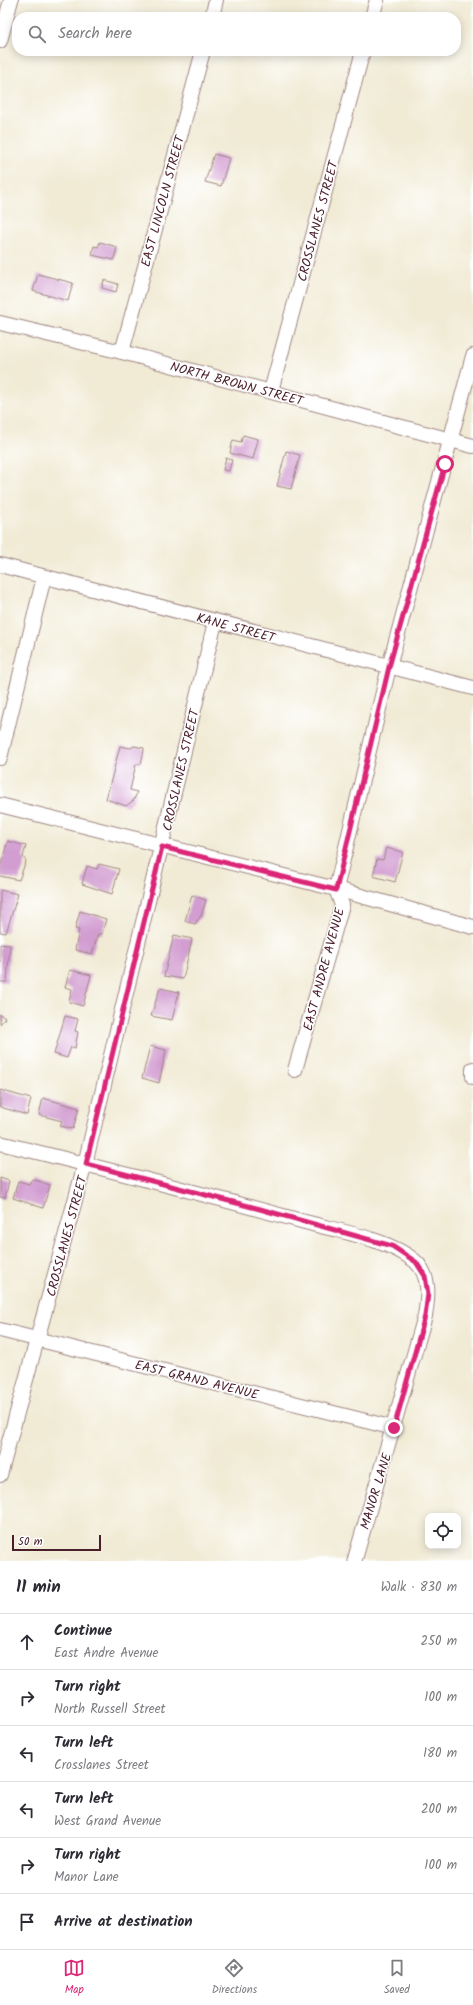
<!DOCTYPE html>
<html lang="en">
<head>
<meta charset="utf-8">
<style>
	:root { --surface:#fff; --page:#f7f7f7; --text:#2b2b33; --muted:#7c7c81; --line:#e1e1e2; --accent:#db2777 }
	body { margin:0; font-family:Kalam,sans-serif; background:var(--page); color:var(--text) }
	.controls { position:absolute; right:12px; bottom:12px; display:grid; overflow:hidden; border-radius:8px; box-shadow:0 2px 10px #0003 }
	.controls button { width:36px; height:36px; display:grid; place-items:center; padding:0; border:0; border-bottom:1px solid var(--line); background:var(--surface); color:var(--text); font:20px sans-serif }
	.scale { position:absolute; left:12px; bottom:10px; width:89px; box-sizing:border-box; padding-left:4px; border:2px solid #4a1f2b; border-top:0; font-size:11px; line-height:14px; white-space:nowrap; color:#4a1f2b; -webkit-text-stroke:3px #fff; paint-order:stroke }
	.stop { position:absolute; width:12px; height:12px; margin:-9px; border:3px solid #db2777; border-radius:50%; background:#fff }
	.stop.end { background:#db2777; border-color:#fff; box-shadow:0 1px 4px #0008 }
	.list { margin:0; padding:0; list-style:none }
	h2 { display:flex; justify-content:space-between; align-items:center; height:52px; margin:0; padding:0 16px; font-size:17px }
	h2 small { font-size:13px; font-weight:400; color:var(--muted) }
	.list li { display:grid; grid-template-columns:26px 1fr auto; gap:12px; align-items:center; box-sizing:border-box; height:56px; padding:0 16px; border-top:1px solid var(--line) }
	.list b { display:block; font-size:15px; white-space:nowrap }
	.list p { margin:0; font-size:13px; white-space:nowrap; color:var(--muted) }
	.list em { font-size:13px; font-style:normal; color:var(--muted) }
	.icon { flex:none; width:22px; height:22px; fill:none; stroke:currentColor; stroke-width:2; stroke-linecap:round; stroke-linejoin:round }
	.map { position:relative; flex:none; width:473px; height:1561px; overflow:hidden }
	.search { position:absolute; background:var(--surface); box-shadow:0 2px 10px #0003; left:12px; right:12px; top:12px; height:44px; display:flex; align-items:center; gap:10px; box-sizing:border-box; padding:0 14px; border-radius:16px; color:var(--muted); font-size:15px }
	.sheet { height:388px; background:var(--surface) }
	nav { display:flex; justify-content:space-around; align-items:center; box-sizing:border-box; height:56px; border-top:1px solid var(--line); background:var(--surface); font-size:11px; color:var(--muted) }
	nav a { display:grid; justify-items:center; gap:2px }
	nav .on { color:var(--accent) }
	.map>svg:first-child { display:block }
	.building { fill:#d29dd1 }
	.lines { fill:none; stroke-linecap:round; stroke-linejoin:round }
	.minor-casing { stroke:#9e8580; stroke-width:16 }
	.minor { stroke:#fff; stroke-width:14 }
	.route { stroke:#db2777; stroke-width:5 }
	.labels { text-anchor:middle; stroke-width:3; stroke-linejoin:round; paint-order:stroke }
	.street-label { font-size:13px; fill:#4a1f2b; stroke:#fff }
</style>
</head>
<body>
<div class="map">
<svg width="473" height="1561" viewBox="0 0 473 1561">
	<rect width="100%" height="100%" fill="#fff"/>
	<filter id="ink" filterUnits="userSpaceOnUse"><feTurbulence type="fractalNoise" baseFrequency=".025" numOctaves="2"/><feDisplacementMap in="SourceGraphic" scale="8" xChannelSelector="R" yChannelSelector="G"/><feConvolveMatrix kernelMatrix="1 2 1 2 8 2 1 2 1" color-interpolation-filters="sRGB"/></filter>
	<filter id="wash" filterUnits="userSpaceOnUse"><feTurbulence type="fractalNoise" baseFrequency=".012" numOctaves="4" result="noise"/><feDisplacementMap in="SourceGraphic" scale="16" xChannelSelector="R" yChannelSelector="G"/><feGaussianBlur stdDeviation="0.9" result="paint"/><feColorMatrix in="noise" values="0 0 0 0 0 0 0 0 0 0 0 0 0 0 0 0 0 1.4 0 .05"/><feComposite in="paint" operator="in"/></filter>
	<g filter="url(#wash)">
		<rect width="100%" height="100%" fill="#f1ebd5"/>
		<g id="blocks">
			<!-- building -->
			<g class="building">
				<path d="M214,154L229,158L221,186L205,182Z"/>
				<path d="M100,242L117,247L114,260L92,255L94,246L98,247Z"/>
				<path d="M38,274L73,283L68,301L33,291Z"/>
				<path d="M104,280L118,284L116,292L102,288Z"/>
				<path d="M243,435L258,439L253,459L230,453L233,440L241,442Z"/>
				<path d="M286,451L300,455L291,489L277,486Z"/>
				<path d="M226,458L232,460L229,471L223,470Z"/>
				<path d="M120,746L131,748L134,746L144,748V750L141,764H136L130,790L137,792L134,800L126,806L106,799Z"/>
				<path d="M8,841L26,846L23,857L26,861L19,880L0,876V867Z"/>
				<path d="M386,848L403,852L395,882L373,876L377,859L383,860Z"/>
				<path d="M99,864L119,869L112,894L82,884L87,866L97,869Z"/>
				<path d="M0,890L18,894L6,933L0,932Z"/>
				<path d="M192,895L206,900L201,916L195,924L185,921Z"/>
				<path d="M80,911L106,919L102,934H98L92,954L75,950L79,930L75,929Z"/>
				<path d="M174,935L192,939L183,979L164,976Z"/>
				<path d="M0,944L10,945L7,982H0Z"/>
				<path d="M70,970L91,975L83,1006L69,1002L72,989L65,987Z"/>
				<path d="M160,988L179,992L172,1020L151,1016Z"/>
				<path d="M0,1014L5,1018L0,1024Z"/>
				<path d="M65,1016L78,1019L75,1031L78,1032L75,1048L71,1047L67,1058L54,1054Z"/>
				<path d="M150,1046L166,1050L159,1083L142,1078Z"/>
				<path d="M0,1090L31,1099L27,1115L0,1107Z"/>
				<path d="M43,1098L79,1108L73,1129L60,1126L62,1121L39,1115Z"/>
				<path d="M0,1178L9,1181L5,1198L0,1197Z"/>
				<path d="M32,1179L50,1185L43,1208L13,1198L18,1181L29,1184Z"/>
			</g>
		</g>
	</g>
	<g filter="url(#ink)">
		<use href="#blocks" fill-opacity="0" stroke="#9e8580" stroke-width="1"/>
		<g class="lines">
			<defs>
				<g id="minor">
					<path d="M212,17L216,0"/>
					<path d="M372,17L377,0"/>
					<path d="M0,41L11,0"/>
					<path d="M0,323L122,352L473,446"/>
					<path d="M122,352L203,51"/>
					<path d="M271,391L363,51"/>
					<path d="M0,565L473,688"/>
					<path d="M0,758L44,577"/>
					<path d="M0,805L336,889L473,927"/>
					<path d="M473,1069V1077"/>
					<path d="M295,1070L342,905L336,889L389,667L473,356"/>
					<path d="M0,1143C102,1168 204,1194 305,1222C338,1231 389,1239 415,1261C431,1275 428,1298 425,1316L355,1559"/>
					<path d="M0,1330L394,1428"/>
					<path d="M0,1475L85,1164L215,622"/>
				</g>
			</defs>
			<!-- minor casing -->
			<use href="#minor" class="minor-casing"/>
			<!-- minor -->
			<use href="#minor" class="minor"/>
		</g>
	</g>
	<g class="lines" filter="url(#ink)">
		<!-- route -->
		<path class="route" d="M394,1428L425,1316L428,1294L425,1276L416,1262L392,1246L260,1209L86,1164L162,847L336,890L389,667L445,464"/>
	</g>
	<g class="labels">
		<!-- street labels -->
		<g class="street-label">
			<text transform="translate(162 201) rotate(-75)" y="5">EAST LINCOLN STREET</text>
			<text transform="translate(317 221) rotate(-75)" y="5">CROSSLANES STREET</text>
			<text transform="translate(237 383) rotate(15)" y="5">NORTH BROWN STREET</text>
			<text transform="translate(236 627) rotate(15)" y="5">KANE STREET</text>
			<text transform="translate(180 770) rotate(-77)" y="5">CROSSLANES STREET</text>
			<text transform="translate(323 969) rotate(-75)" y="5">EAST ANDRE AVENUE</text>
			<text transform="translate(66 1236) rotate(-75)" y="5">CROSSLANES STREET</text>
			<text transform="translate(197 1379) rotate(14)" y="5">EAST GRAND AVENUE</text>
			<text transform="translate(375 1491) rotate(-73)" y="5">MANOR LANE</text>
		</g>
	</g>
</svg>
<div class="controls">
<button><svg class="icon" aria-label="locate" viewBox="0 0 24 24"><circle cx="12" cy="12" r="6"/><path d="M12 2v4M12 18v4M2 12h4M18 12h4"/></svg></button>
</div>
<div class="scale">50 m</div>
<div class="stop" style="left:445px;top:464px"></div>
<div class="stop end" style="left:394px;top:1428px"></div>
<div class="search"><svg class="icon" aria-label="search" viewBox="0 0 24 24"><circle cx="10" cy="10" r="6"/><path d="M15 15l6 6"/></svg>Search here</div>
</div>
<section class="sheet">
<h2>11 min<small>Walk · 830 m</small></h2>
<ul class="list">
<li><svg class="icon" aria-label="ahead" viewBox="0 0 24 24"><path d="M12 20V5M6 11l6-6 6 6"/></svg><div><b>Continue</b><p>East Andre Avenue</p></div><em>250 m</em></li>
<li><svg class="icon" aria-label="right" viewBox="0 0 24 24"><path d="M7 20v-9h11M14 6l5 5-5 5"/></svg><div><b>Turn right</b><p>North Russell Street</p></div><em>100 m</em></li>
<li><svg class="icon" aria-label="left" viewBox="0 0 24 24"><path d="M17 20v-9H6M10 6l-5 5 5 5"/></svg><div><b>Turn left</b><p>Crosslanes Street</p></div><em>180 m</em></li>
<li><svg class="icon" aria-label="left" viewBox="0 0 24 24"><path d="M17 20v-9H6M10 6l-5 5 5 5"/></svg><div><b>Turn left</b><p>West Grand Avenue</p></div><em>200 m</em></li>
<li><svg class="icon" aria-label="right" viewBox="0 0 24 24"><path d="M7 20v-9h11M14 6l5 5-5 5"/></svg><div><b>Turn right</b><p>Manor Lane</p></div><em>100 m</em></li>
<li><svg class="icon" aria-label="arrive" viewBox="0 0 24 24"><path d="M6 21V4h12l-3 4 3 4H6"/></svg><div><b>Arrive at destination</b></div></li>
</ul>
</section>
<nav>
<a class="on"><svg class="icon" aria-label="map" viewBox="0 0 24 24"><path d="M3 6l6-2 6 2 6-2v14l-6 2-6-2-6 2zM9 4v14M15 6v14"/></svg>Map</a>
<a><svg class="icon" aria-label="directions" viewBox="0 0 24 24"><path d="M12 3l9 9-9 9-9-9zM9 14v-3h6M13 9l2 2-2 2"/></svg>Directions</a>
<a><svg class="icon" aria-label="saved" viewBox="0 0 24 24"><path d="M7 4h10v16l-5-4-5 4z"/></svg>Saved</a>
</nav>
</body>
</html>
